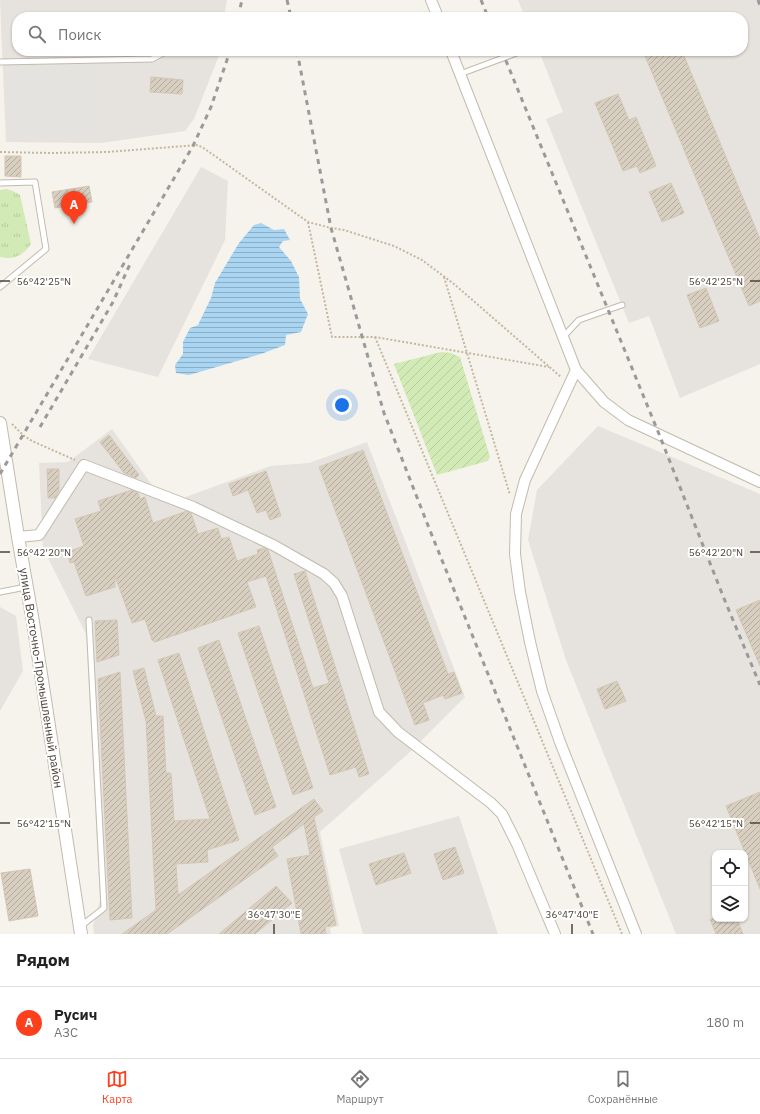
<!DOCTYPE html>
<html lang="ru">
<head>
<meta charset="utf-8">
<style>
	:root { --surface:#fff; --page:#f2f2f2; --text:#222; --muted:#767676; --line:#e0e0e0; --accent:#fc3f1d }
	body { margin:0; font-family:"IBM Plex Sans",sans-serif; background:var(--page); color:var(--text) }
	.controls { position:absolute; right:12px; bottom:12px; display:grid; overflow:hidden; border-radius:8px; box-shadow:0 1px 3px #0004 }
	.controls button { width:36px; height:36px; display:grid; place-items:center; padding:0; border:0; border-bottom:1px solid var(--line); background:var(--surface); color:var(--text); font:20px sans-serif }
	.you { position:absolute; left:342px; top:405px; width:14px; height:14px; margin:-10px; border:3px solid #fff; border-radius:50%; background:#1a73e8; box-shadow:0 0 0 6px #1a73e833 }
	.badge { display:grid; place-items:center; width:26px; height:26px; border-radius:50%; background:var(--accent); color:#fff; font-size:13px; font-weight:700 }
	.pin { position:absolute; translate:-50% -33px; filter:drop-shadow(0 1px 2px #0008) }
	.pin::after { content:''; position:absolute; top:21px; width:14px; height:12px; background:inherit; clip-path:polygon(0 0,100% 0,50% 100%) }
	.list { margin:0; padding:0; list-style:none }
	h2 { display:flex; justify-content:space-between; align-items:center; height:52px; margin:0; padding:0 16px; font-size:17px }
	h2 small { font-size:13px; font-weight:400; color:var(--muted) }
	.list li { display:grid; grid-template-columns:26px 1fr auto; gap:12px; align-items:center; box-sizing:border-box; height:72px; padding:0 16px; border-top:1px solid var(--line) }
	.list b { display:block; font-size:15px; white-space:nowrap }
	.list p { margin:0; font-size:13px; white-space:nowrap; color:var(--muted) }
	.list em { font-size:13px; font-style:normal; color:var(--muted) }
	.icon { flex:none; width:22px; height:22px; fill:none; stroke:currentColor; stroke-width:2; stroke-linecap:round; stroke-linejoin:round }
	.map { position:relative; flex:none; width:760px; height:934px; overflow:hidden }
	.search { position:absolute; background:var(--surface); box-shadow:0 1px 3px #0004; left:12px; right:12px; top:12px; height:44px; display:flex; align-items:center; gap:10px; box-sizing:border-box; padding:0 14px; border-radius:16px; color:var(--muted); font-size:15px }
	.sheet { height:124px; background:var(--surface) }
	nav { display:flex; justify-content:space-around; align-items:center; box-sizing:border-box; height:56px; border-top:1px solid var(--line); background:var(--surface); font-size:11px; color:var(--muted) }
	nav a { display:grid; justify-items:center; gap:2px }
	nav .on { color:var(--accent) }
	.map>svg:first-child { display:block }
	.industrial { fill:#e6e2dd; fill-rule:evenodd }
	.grass { fill:url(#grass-tufts) }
	.garden { fill:url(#garden-furrows) }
	.parking { fill:#e5e3e0 }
	.water { fill:url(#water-rules) }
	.building { fill:url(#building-hatch); stroke:#d3c7b4 }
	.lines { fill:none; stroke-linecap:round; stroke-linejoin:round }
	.service-casing { stroke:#c2bbae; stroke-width:7 }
	.minor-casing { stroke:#c2bbae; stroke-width:12 }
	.tertiary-casing { stroke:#c2bbae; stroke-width:14 }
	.path { stroke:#c4b79f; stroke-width:2; stroke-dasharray:2 2; stroke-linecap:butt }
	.service { stroke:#fff; stroke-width:5 }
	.minor { stroke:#fff; stroke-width:10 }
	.tertiary { stroke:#fff; stroke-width:12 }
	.rail { stroke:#9a9a9a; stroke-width:3; stroke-dasharray:5 5; stroke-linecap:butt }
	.ticks { fill:none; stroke:#4b4439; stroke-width:1.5 }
	.labels { text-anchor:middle; stroke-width:4; stroke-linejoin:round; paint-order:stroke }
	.street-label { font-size:12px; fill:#4b4439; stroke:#fff }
	.ticks-label { font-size:10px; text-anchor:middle; fill:#4b4439; stroke:#fff; stroke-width:4; stroke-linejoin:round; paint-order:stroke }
</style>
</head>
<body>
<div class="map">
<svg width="760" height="934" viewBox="0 0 760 934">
	<defs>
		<pattern id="grass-tufts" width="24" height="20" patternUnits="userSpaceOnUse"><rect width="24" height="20" fill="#d2eab5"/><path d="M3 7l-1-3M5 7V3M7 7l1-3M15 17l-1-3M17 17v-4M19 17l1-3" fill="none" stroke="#b6ca9c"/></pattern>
		<pattern id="garden-furrows" width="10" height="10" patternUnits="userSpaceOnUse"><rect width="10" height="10" fill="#d2eab5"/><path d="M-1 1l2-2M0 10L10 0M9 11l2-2" fill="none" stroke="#b6ca9c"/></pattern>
		<pattern id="water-rules" width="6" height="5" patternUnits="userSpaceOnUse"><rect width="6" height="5" fill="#a9d4f2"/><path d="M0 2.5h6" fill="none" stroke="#8caec5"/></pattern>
		<pattern id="building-hatch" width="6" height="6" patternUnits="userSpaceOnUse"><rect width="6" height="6" fill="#d8cfc1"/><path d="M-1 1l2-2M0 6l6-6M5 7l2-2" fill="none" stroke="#b1aa9e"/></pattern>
	</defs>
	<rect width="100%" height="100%" fill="#f6f3ec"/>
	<!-- industrial -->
	<g class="industrial">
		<path d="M0,0H227L224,17H17V51H219L218,58L194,119L185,131L101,143L6,142Z"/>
		<path d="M518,0H760V364L680,398L649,316L629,323L546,119L563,112L539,51H743V17H525Z"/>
		<path d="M201,167L228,181L225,240L158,377L88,359Z"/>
		<path d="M598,426L760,494V934H676L566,660L528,540L537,490ZM715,853H745V919H715Z"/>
		<path d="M112,429L154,488L183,498L270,466L309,463L367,442L465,697L410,752L320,832L339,926L330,928L331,934H94L93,926L100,900L86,634L43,548L39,463L68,462Z"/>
		<path d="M0,607L16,616L23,671L0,711Z"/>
		<path d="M459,816L498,934H363L339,849Z"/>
	</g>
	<!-- grass -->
	<path class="grass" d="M6,189L13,191L20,195L31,244C23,256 13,260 0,257V190Z"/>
	<!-- garden -->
	<path class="garden" d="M441,352L451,353L460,357L490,457L488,461L437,475L394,364Z"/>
	<!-- parking -->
	<path class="parking" d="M6,66L100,68L93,136H10Z"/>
	<!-- water -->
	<path class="water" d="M261,223L274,230L284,229L290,240L283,241L279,247L291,261L299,277L300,299L308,314L301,332L286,335L285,345L261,354L189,375L176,373L175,365L183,354V342L190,328L198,325L211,298L215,283L239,243L254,225Z"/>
	<!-- building -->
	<g class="building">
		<path d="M643,51H682L760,239V301L749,306Z"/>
		<path d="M151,77L183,80L182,94L150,92Z"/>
		<path d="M618,94L629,120L636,117L656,166L640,173L637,166L623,171L595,103Z"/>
		<path d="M5,156H21V177L5,176Z"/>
		<path d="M671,183L684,213L662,222L649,192Z"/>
		<path d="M89,186L92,202L55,208L52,192Z"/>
		<path d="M706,288L719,321L700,328L687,295Z"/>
		<path d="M109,435L139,475L136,478L124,473L100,442Z"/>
		<path d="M363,450L448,674L454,672L462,693L445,699L443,695L423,703L429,720L415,725L319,467Z"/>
		<path d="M47,469H59V491L55,498H48Z"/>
		<path d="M266,471L281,516L270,520L266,510L257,513L248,490L233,496L229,484Z"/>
		<path d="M132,490L138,493L140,499L145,497L153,523L187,511L191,513L198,534L218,528L221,539L229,537L237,561L258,554L257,550L264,548L268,550L313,688L329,683L294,574L305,571L369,774L359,777L356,767L330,775L266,576L247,582L256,607L155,642L152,640L145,619L132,623L115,576V587L86,596L74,562L70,563L67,552L84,546L75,519L101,511L98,501Z"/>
		<path d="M760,600V666L736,610Z"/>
		<path d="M117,620L119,655L97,662L95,621Z"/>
		<path d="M259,626L313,788L293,795L238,633Z"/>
		<path d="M219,640L276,807L255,815L198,648Z"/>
		<path d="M179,653L239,840L207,850L208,862L176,864L178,895L314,799L323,811L314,817L336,925L325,927L326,934H301L287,859L310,855L304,824L272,847L278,856L167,934H122L156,910L146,721L133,671L144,668L156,716H163L166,773H171L174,821L210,819L158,660Z"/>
		<path d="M120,672L132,918L110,920L98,679Z"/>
		<path d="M617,681L626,701L605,709L597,689Z"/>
		<path d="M760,792V889L726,806Z"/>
		<path d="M455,847L464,873L443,880L434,854Z"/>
		<path d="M404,853L411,873L376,885L369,864Z"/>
		<path d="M30,869L38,916L9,921L1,873Z"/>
		<path d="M276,886L292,903L255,934H219Z"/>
		<path d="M710,919H737L743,934H716Z"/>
	</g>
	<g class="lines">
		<defs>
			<g id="service">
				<path d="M0,62L152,59L167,51"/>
				<path d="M460,74L522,51"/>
				<path d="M0,183L35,182L46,249L0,287"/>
				<path d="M563,337L579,320L622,305"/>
				<path d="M0,592L26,587"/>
				<path d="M81,926L104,908L89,620"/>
			</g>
			<g id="minor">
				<path d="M431,0L438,17"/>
				<path d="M451,51L576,370L604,402L628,420L760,482"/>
				<path d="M576,370L525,480L516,514L515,554L520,592L530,642L542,691L560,742L636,934"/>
				<path d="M18,537L39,535L84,465L193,507L275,546L324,574L334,583L342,596L379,712L398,732L491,803L502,814L517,844L555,934"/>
			</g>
			<path id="tertiary" d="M0,423L18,537L33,622L81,934"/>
		</defs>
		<!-- service casing -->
		<use href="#service" class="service-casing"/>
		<!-- minor casing -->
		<use href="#minor" class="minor-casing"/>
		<!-- tertiary casing -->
		<use href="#tertiary" class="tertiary-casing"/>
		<!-- path -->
		<g class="path">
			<path d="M0,152L51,153L107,152L198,145L205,149L308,222L331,228L344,230L394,246L422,260L454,284L561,377"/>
			<path d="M308,222L332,337H375L549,367"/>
			<path d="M444,277L510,495"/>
			<path d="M375,337L622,934"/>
			<path d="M12,424L23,435L32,441L75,460"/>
		</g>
		<!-- service -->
		<use href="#service" class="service"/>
		<!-- minor -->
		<use href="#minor" class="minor"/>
		<!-- tertiary -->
		<use href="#tertiary" class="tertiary"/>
		<!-- rail -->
		<g class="rail">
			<path d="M287,0L291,17"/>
			<path d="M481,0L488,17"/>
			<path d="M758,0L760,5"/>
			<path d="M238,17L242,0"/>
			<path d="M297,51L331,228L384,413L429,528L593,934"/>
			<path d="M502,51L659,434L723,596L760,685"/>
			<path d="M40,427L113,302L130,264"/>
			<path d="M0,474L193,146L211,107L230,51"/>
		</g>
	</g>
	<!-- ticks -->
	<path class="ticks" d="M0,281H10M750,281H760M0,552H10M750,552H760M0,823H10M750,823H760M274,924V934M572,924V934"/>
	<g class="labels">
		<!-- street labels -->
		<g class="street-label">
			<text transform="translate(41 678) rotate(81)" y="4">улица Восточно-Промышленный район</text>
		</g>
	</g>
	<g class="ticks-label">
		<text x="44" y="285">56°42'25"N</text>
		<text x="716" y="285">56°42'25"N</text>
		<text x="44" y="556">56°42'20"N</text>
		<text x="716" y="556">56°42'20"N</text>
		<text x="44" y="827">56°42'15"N</text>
		<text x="716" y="827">56°42'15"N</text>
		<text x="274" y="918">36°47'30"E</text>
		<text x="572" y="918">36°47'40"E</text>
	</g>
</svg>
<div class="controls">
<button><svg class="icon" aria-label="locate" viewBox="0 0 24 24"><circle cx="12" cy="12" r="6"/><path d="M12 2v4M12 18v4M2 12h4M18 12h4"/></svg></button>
<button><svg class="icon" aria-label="layers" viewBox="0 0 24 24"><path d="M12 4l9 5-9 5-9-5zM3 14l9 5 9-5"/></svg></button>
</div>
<div class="you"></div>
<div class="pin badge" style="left:74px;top:224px">A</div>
<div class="search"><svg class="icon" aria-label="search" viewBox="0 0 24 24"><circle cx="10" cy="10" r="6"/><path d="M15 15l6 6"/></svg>Поиск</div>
</div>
<section class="sheet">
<h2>Рядом<small></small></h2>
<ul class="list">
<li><span class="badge">A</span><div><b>Русич</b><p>АЗС</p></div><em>180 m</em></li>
</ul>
</section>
<nav>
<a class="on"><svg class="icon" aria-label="map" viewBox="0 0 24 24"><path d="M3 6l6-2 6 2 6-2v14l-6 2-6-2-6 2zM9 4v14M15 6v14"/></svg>Карта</a>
<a><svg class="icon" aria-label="directions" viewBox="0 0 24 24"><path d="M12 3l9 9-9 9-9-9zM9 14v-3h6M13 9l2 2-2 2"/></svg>Маршрут</a>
<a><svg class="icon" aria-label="saved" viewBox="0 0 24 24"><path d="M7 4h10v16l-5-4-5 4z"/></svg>Сохранённые</a>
</nav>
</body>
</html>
